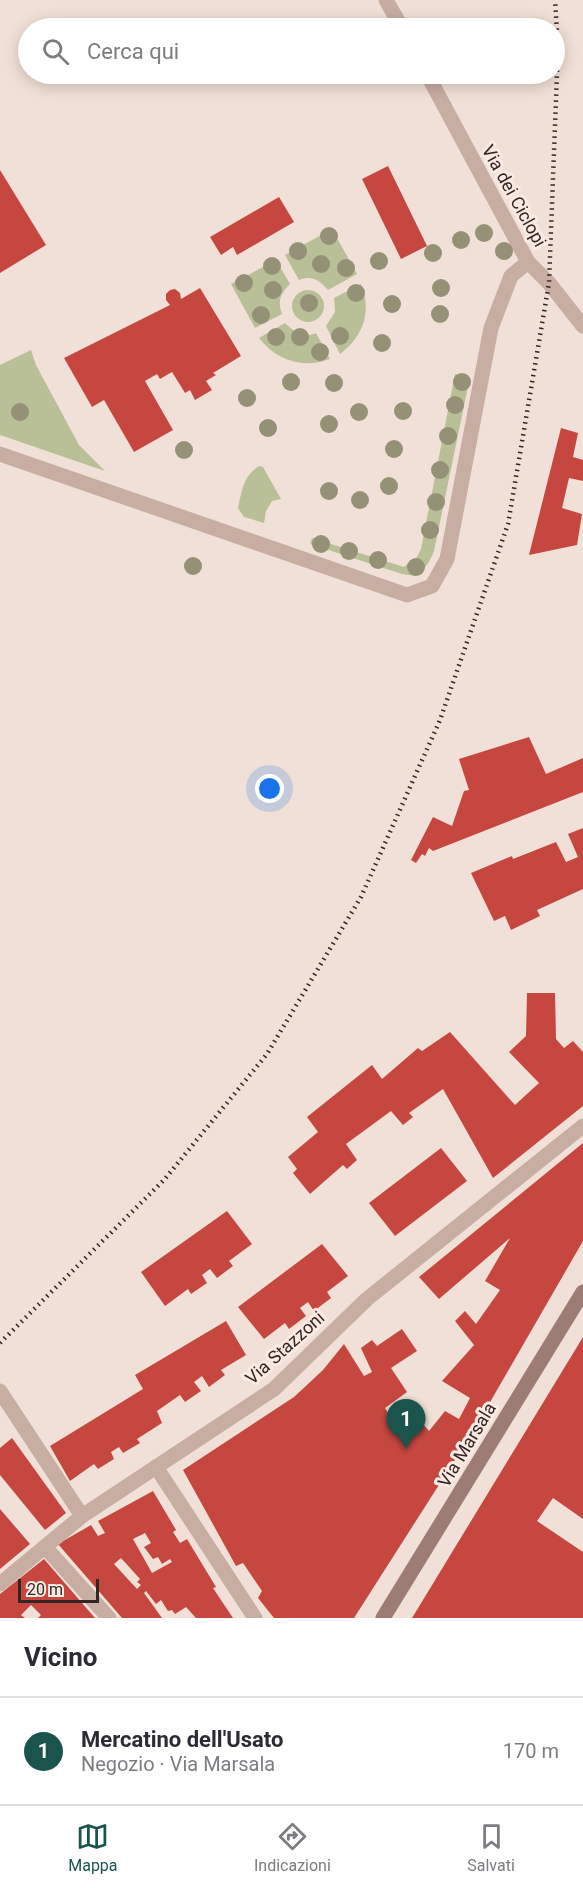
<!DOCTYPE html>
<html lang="it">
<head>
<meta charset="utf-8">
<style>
	:root { --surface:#fff; --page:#f7f7f7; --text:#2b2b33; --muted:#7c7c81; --line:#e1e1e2; --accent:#1b544d }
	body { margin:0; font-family:Roboto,sans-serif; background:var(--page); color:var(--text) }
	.scale { position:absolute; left:18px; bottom:15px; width:81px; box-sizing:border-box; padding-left:6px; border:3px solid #332725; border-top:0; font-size:16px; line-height:21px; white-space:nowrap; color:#332725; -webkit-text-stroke:4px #f9eae3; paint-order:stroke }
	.you { position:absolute; left:270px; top:789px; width:21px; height:21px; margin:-15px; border:4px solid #fff; border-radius:50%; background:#1a73e8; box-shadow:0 0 0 9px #1a73e833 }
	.badge { display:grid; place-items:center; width:39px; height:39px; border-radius:50%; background:var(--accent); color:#fff; font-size:20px; font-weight:700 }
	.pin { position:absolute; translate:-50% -50px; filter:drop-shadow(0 2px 3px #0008) }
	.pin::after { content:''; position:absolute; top:32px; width:21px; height:18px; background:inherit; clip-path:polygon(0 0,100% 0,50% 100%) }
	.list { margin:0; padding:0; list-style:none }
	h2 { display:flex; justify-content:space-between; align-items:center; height:78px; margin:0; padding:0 24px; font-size:26px }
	h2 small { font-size:20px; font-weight:400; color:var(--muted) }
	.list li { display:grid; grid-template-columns:39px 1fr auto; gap:18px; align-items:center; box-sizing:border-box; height:108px; padding:0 24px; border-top:2px solid var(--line) }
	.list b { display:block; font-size:22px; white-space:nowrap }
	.list p { margin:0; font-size:20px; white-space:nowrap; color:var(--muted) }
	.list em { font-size:20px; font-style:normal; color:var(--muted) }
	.icon { flex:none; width:33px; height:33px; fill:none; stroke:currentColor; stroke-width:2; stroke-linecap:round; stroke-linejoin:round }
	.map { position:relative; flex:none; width:583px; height:1618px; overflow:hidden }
	.search { position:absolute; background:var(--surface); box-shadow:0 3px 15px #0003; left:18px; right:18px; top:18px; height:66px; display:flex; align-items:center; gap:15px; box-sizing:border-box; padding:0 21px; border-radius:33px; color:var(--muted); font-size:22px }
	.sheet { height:186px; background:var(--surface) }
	nav { display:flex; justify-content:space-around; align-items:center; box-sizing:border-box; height:84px; border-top:2px solid var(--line); background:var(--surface); font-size:16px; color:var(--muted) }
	nav a { display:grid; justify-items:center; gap:3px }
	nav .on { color:var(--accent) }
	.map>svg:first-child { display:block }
	.green { fill:#b9bf97 }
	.building { fill:#c64740; fill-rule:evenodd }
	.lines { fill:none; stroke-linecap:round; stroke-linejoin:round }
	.minor { stroke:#c8ada3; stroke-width:15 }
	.secondary { stroke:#9c7c75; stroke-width:15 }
	.rail { stroke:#332725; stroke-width:4.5; stroke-dasharray:1.5 4.5; stroke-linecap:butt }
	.tree { fill:#959177 }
	.labels { text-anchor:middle; stroke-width:6; stroke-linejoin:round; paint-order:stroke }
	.street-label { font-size:18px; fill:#332725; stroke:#f9eae3 }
</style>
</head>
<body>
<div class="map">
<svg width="583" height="1618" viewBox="0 0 583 1618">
	<rect width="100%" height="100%" fill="#f1e0d7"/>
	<!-- green -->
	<g class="green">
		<path d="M332,229L357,274L328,290C319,280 312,275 299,280L285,255Z"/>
		<path d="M276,260L290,284C281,293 277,301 282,314L255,328L231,284Z"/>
		<path d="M361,284C372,311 364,336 340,354L326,326L335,312L334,298Z"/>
		<circle cx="308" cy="306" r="16"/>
		<path d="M285,323C295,332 302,339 316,333L330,359C303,369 277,361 259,338Z"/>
		<path d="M31,350L36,365L79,445L105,471L0,435V365Z"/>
		<path d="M455,374L470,377L434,551C430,562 425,569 416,576L402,574L310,544L312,538L404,567L417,557L421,549Z"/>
		<path d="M259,466L263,467L281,499L272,501L266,511L264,523L244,517L238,508C242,491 243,476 259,466Z"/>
	</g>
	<!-- building -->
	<g class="building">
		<path d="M388,166L427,246L401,259L362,179Z"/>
		<path d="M0,170L46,245L0,273Z"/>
		<path d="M279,197L294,222L237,255L233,247L221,255L210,237Z"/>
		<path d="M200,288L241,356L213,373L216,375L206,381L212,390L195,400L190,390L185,393L172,372L160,379L157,374L145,381L173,430L134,452L104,400L92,407L64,358L170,305L166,300V294L170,290L175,289L180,293L181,299Z"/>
		<path d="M561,428L578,433L573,457L583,460V481L569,478L562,508L582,514L577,545L529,555Z"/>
		<path d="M529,737L546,774L583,758V792L433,851L429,848L425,856L422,854L416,863L411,860L433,817L452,826L464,791L469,790L459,759Z"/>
		<path d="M583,828V889L537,910L540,916L511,930L505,916L494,921L471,873L512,856L513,859L556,842L566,862L578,857L568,834Z"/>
		<path d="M527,993H555L556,1039L564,1048L573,1041L583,1052V1106L493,1178L443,1089L409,1113L413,1117L403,1125L391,1111L346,1144L357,1160L347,1169L343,1165L310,1194L293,1173L297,1169L288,1157L318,1132L307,1117L372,1065L382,1079L418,1048L422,1051L450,1032L515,1105L539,1083L509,1052L526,1036Z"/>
		<path d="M583,1143V1241L474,1430L354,1618H274L258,1598L262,1591L243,1563L236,1566L183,1470L294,1397L323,1370L344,1344L364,1376L372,1372L361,1348L372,1340L377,1346L402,1329L417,1351L391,1368L407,1392L385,1408L395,1424L403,1418L412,1431L423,1424L429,1431L445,1411L459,1419L470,1398L442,1381L474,1345L455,1321L465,1311L476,1324L500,1290L485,1281L510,1238L439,1299L419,1277Z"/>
		<path d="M441,1148L467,1181L395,1236L369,1203Z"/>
		<path d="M227,1211L252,1244L229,1261L233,1266L217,1278L210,1269L202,1275L207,1283L191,1294L188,1289L165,1306L141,1272Z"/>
		<path d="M322,1244L348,1276L327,1292L331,1298L314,1311L308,1302L300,1308L306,1316L289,1329L285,1323L264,1339L238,1307Z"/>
		<path d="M226,1321L246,1355L221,1370L225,1375L209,1387L202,1376L194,1382L201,1391L185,1402L180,1395L157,1411L162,1423L137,1439L140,1443L123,1453L119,1447L111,1452L114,1459L98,1469L94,1464L70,1481L50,1446L143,1389L135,1375Z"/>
		<path d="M583,1337V1519L553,1498L537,1521L583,1552V1618H412Z"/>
		<path d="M12,1438L66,1513L45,1530L0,1475V1448Z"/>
		<path d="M153,1491L176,1530L173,1532L180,1543L187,1539L216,1587L213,1588L233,1618H196L186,1607L175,1614L172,1610L168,1611L161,1600L156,1604L146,1591L144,1593L162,1618H122L58,1544L91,1525L98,1536L105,1533L98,1521ZM145,1533L151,1543L144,1547L153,1559L158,1557L162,1564L170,1559L172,1562L152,1573L133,1539ZM121,1558L140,1579L137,1582L141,1585L137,1589L114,1564Z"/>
		<path d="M0,1509L30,1544L0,1569Z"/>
		<path d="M44,1559L95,1618H38L41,1615L31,1605L21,1615L25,1618H0V1594Z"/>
	</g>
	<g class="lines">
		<!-- minor -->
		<g class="minor">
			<path d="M386,0L402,28"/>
			<path d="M427,74L528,262L549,283L583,326"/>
			<path d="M0,454L407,595L432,586L447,559L491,328L511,276L528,262"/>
			<path d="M0,1391L82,1516"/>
			<path d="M156,1467L255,1618"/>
			<path d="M45,1547L109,1618"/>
			<path d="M0,1584L82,1516L274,1389L367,1299L583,1126"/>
		</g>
		<!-- secondary -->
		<path class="secondary" d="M383,1618L583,1292"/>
		<!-- rail -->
		<path class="rail" d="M0,1343L164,1180L267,1054L361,897L440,720L508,524L549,283L558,47L555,0"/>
	</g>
	<!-- trees -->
	<g class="tree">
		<circle cx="484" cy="233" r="9"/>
		<circle cx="329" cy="236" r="9"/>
		<circle cx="461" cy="240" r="9"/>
		<circle cx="298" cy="251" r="9"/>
		<circle cx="504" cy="251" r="9"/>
		<circle cx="433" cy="253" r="9"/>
		<circle cx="379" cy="261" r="9"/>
		<circle cx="321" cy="264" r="9"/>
		<circle cx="272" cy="266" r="9"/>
		<circle cx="346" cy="268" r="9"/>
		<circle cx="244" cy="283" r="9"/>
		<circle cx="441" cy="288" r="9"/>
		<circle cx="273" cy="290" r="9"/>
		<circle cx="356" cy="293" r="9"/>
		<circle cx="309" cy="303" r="9"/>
		<circle cx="392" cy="304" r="9"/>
		<circle cx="440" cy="314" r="9"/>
		<circle cx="261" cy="315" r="9"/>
		<circle cx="340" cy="336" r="9"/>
		<circle cx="276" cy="337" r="9"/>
		<circle cx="300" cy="337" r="9"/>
		<circle cx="382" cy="343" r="9"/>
		<circle cx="320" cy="352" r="9"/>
		<circle cx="291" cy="382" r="9"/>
		<circle cx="462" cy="382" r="9"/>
		<circle cx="334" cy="383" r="9"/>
		<circle cx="247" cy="398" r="9"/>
		<circle cx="455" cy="405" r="9"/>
		<circle cx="403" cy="411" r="9"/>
		<circle cx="20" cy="412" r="9"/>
		<circle cx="359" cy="412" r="9"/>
		<circle cx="329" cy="424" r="9"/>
		<circle cx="268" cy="428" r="9"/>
		<circle cx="448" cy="436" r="9"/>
		<circle cx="394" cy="449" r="9"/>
		<circle cx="184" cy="450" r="9"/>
		<circle cx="440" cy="470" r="9"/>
		<circle cx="389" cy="486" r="9"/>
		<circle cx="329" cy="491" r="9"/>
		<circle cx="360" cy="500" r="9"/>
		<circle cx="436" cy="502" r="9"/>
		<circle cx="430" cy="530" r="9"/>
		<circle cx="321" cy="544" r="9"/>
		<circle cx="349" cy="551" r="9"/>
		<circle cx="378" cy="560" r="9"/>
		<circle cx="193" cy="566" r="9"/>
		<circle cx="416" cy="567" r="9"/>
	</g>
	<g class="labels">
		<!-- street labels -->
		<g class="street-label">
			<text transform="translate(514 196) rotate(61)" y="6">Via dei Ciclopi</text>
			<text transform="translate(285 1348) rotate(-42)" y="6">Via Stazzoni</text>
			<text transform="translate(467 1445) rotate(-59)" y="6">Via Marsala</text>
		</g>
	</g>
</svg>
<div class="scale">20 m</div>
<div class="you"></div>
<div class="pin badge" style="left:406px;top:1449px">1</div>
<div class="search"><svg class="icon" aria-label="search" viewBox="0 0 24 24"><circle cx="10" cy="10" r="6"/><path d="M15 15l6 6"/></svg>Cerca qui</div>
</div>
<section class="sheet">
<h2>Vicino<small></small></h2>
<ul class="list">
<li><span class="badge">1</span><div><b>Mercatino dell'Usato</b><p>Negozio · Via Marsala</p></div><em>170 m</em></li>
</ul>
</section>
<nav>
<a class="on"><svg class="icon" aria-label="map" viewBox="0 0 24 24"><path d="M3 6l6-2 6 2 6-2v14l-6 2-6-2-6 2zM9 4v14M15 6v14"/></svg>Mappa</a>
<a><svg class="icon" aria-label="directions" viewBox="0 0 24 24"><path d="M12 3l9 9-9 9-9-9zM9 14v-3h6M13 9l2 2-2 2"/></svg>Indicazioni</a>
<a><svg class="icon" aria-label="saved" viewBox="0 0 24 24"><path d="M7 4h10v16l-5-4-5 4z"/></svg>Salvati</a>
</nav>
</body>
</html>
